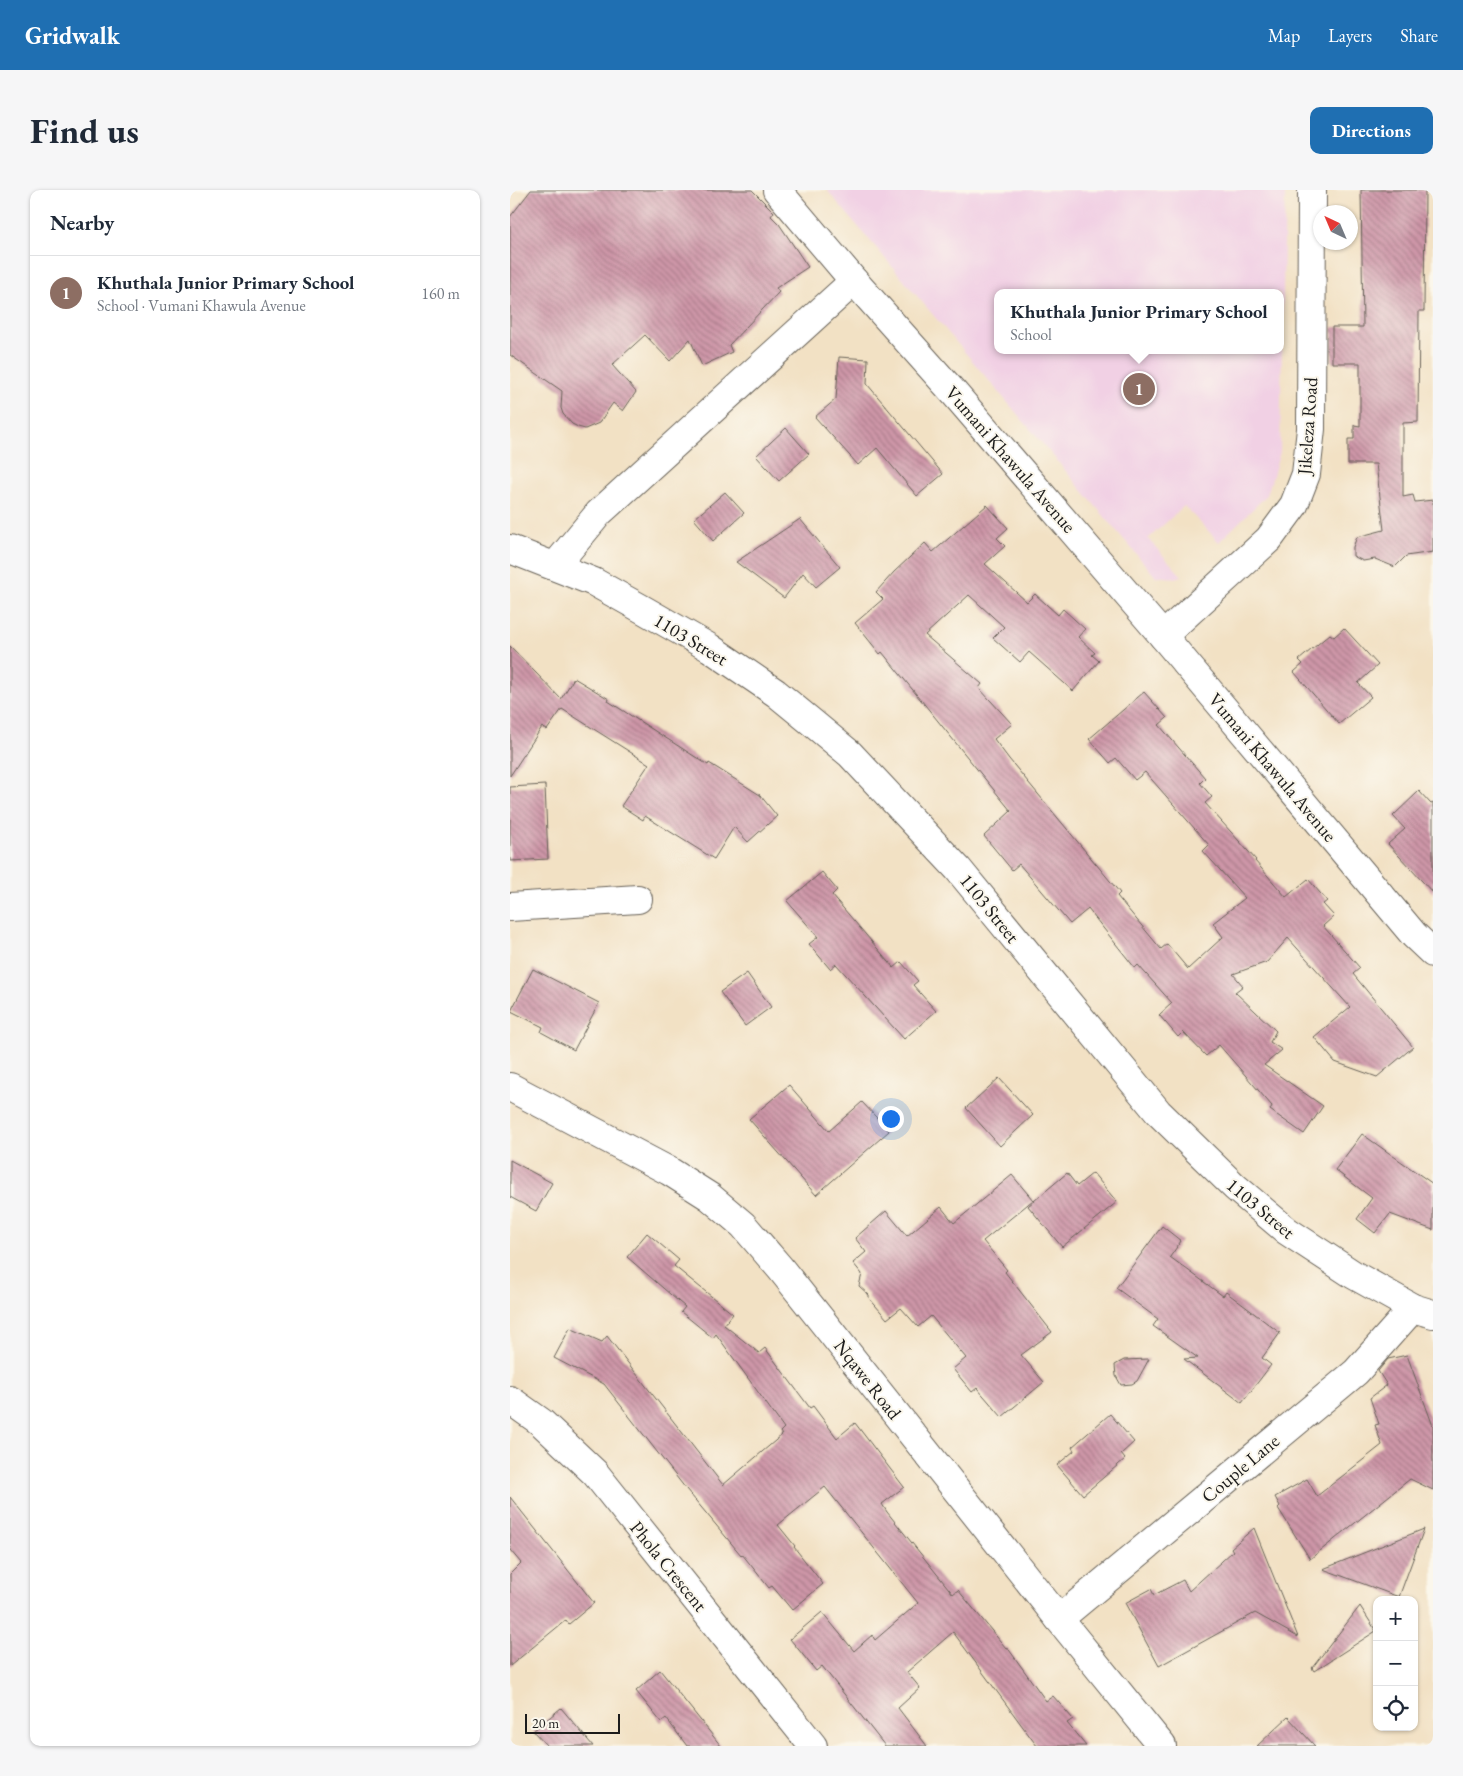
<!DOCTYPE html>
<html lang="en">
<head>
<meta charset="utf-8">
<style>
	:root { --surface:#fff; --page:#f6f6f7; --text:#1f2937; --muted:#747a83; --line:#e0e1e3; --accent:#1f6fb2 }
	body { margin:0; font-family:"EB Garamond",serif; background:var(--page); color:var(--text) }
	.controls { position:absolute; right:15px; bottom:15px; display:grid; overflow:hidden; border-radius:10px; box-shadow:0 1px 4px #0004 }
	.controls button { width:45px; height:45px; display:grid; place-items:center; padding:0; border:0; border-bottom:1px solid var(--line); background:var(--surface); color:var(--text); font:25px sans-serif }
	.compass { position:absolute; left:803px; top:15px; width:45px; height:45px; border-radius:50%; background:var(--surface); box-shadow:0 1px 4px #0004; rotate:316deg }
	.scale { position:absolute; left:15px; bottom:12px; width:95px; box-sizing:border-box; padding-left:5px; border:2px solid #1c1c1c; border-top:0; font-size:14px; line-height:18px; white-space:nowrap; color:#1c1c1c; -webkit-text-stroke:4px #fbf7ec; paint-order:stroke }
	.you { position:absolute; left:380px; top:928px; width:18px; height:18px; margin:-12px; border:4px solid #fff; border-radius:50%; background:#1a73e8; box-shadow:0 0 0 8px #1a73e833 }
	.badge { display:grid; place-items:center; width:32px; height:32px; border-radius:50%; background:var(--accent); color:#fff; font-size:16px; font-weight:700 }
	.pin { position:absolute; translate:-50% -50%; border:2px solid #fff; box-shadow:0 1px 5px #0006 }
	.popup { position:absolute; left:484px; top:99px; width:290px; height:65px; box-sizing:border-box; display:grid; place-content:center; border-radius:10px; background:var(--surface); filter:drop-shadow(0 1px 4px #0005); font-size:16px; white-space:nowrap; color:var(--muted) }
	.popup b { font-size:19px; color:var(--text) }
	.popup::after { content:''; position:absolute; left:50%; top:100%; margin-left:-10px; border:10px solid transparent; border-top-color:var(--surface) }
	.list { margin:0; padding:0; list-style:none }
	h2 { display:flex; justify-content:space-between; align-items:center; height:65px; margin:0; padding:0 20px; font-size:21px }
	h2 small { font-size:16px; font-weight:400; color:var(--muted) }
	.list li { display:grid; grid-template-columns:32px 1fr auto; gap:15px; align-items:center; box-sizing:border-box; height:75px; padding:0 20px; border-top:1px solid var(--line) }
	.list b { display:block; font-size:19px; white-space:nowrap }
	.list p { margin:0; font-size:16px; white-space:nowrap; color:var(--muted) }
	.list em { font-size:16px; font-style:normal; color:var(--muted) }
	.icon { flex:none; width:28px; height:28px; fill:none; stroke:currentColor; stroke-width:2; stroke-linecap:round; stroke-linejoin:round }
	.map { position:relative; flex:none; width:923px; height:1556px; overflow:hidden; border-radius:10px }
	header { display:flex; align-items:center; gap:30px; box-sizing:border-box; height:70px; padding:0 25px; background:var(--accent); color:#fff }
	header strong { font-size:24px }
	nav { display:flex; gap:28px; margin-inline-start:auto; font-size:18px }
	.intro { display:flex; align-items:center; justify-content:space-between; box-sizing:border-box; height:120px; padding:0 30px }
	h1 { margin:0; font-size:35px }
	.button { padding:12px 22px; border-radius:10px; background:var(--accent); color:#fff; font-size:18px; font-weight:700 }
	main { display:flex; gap:30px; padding:0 30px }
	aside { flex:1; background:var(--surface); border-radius:10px; box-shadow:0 1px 4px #0004 }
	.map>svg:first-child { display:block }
	.built { fill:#f1d0e4; fill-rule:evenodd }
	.building { fill:url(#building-back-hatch) }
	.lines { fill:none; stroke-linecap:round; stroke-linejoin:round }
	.minor-casing { stroke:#676157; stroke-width:30 }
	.minor { stroke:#fff; stroke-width:28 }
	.labels { text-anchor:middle; stroke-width:4; stroke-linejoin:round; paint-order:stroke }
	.street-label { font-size:19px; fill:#1c1c1c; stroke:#fbf7ec }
</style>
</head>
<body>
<header>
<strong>Gridwalk</strong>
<nav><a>Map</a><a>Layers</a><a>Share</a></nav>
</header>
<div class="intro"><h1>Find us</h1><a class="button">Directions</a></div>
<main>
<aside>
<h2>Nearby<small></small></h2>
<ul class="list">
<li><span class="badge" style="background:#8d6e63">1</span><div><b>Khuthala Junior Primary School</b><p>School · Vumani Khawula Avenue</p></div><em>160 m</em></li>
</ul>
</aside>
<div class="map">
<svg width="923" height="1556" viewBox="0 0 923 1556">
	<defs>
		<pattern id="building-back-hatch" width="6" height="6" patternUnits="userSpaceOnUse" patternTransform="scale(1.25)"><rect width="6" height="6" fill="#ce96a8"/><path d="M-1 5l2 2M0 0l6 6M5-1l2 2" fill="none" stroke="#a67a88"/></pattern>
	</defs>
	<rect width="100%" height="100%" fill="#fbf7ec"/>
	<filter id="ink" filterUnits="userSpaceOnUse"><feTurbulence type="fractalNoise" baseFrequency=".02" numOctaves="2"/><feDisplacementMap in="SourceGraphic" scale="10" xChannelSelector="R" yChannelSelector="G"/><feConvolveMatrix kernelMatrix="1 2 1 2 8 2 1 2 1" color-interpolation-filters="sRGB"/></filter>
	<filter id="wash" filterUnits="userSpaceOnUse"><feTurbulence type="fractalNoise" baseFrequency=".0096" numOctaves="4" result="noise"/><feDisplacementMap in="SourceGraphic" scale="20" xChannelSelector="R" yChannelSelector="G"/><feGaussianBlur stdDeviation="1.12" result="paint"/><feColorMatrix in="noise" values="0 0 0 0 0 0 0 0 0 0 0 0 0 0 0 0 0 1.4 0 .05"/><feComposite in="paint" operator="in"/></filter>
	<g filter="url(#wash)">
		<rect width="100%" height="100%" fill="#f2e1c4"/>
		<!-- built -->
		<path class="built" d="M317,0H775L770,262L757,305L709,352L674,316L638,349L672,386L665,388L645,386ZM488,103H770V160H488Z"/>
		<g id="blocks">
			<!-- building -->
			<g class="building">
				<path d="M21,0H242L264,22L261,26L269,34L298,77L266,98L269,102L219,155L222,162L192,176L180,149L160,171L135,145L102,175L126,202L113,221L103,213L89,233L75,239L68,237L62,234L53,224L51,218L52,201L0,165V27Z"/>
				<path d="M851,0H915L914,121H909L908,232L893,233V307L903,305L905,312L923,310V362L896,366L885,377L865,369L853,371L843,366V357L847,347L874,340L866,274H838V249H844V235L850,236V173H822V137H853Z"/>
				<path d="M329,167L358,169L357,194L433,284L407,306L367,258L348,275L305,227L326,209Z"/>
				<path d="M276,238L299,264L269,291L246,266Z"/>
				<path d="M215,302L234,323L203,351L184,329Z"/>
				<path d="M477,315L498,338L487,348L495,356L475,374L517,412L525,404L548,425L553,419L575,439L568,447L585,463L582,465L589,471L563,501L519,462L510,472L483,448L494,437L459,405L415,445L472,494L469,498L502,534L484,549L499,569L610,703L607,706L651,759L657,754L678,779L713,747L703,733L735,708L693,661L699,655L635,582L625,590L606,568L600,573L579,549L634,502L657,528L649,535L695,588L690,593L702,607L695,613L746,670L745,671L776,707L798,689L817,711L813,714L824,726L813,736L850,778L843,784L903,857L867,887L825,872L804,847L840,817L778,748L757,772L723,784L733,796L725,802L766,841L760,852L772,860L754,875L813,916L794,944L760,920L762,916L709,855L696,866L673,842L668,847L649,825L662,813L628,775L625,778L578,719L560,734L509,674L502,680L474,646L501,621L372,462L370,464L345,433L373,409L366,402L384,382L415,353L423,362Z"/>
				<path d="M290,329L330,377L306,397L293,383L274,408L226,372Z"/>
				<path d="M834,438L868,475L848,493L861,507L829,534L784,482L793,474L789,470L820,444L824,447Z"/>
				<path d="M0,456L51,509L64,488L99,509L98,511L198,575L199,573L250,605L267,626L238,652L224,637L204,669L135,626L133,630L111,616L139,574L52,519L37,540L32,537L0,586Z"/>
				<path d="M35,595L38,669L0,671V597Z"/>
				<path d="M909,601L921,614L923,613V703L878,654L895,639L883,626Z"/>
				<path d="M312,682L327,700L322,705L384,778L391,772L408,791L403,795L426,821L394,849L326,774L320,779L299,754L308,747L277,711Z"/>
				<path d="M23,779L89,813L64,860L31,842L33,837L1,821Z"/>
				<path d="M237,783L261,817L235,836L210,802Z"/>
				<path d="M489,888L523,925L490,956L456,918Z"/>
				<path d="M279,895L319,941L352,912L379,941L306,1005L239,929Z"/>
				<path d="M852,944L923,994V1040L880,1024L865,1043L847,1029L862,1008L825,980Z"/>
				<path d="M0,970L42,993L26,1021L0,1007Z"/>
				<path d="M557,983L567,996L583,983L607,1012L552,1057L518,1016Z"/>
				<path d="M502,985L523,1010L473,1051L497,1080L495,1082L542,1142L511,1165L534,1192L492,1227L467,1198L462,1202L443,1179L456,1168L421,1126L408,1137L391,1118L377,1129L359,1108V1105L349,1096L352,1084L343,1073L356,1062L345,1048L376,1021L397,1046L431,1017L444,1033Z"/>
				<path d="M652,1036L671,1051L660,1067L713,1106L716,1102L770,1143L752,1168L761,1175L732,1213L674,1169L688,1168L643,1136L648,1129L606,1098Z"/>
				<path d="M137,1043L169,1070L164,1076L223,1124L214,1135L249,1163L255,1158L300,1218L303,1216L327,1248L345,1233L394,1297L372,1314L377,1322L443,1404L448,1400L496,1458L497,1457L536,1511L543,1506L563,1529L557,1533L576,1556H527L443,1442L397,1482L410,1498L388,1518L417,1556H375L312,1476L306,1481L280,1449L312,1422L344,1461L362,1445L365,1450L408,1413L315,1297L268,1335L285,1356L284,1357L313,1394L282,1420L262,1396L259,1398L232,1364L231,1365L176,1299L94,1194L44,1168L60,1138L92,1152L97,1146L213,1295L272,1245L270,1242L274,1238L206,1144L203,1148L171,1122L175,1117L117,1067Z"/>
				<path d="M897,1165L923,1236V1300L900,1289L800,1369L768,1318L770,1316L765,1307L797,1289L807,1306L872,1255L865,1235L869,1234L860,1208L877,1195L868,1181L878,1169Z"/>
				<path d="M639,1169L627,1191L622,1194L611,1195L606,1186L605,1175L614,1170Z"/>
				<path d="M600,1224L624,1252L611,1264L615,1269L573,1305L547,1275L564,1261L562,1257Z"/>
				<path d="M0,1307L84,1413L59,1434L56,1430L0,1476V1384L11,1373L0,1360Z"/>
				<path d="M744,1338L788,1447L745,1423L649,1476L615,1413L641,1399L644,1405L673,1390L679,1401L723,1361L721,1358Z"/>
				<path d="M914,1339L889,1407L813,1379Z"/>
				<path d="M850,1416L866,1441L804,1481L802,1478Z"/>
				<path d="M150,1480L211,1556H177L156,1528L151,1532L126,1501Z"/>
				<path d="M51,1518L83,1556H37L23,1541Z"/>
				<path d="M778,1527L805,1556H747Z"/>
			</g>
		</g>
	</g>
	<g filter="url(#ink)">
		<use href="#blocks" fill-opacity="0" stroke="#676157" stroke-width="1"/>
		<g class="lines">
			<defs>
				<g id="minor">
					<path d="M267,0L344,91L444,203L653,446L904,745L923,763"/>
					<path d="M0,359L84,392L134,420L200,458L266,503L299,530L340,564L448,679L648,922L725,997L777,1041L844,1085L903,1118L923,1124"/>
					<path d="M45,376L89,323L344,91"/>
					<path d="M653,446L759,349L784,315L796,284L801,239L802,0"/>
					<path d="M0,717L128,709"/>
					<path d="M0,897L159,981L200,1007L233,1035L270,1078L549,1429L652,1556"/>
					<path d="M0,1210L31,1232L85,1283L303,1556"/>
					<path d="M549,1429L846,1182L903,1118"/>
				</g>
			</defs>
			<!-- minor casing -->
			<use href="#minor" class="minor-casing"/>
			<!-- minor -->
			<use href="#minor" class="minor"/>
		</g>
	</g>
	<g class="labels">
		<!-- street labels -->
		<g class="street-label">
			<text transform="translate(797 236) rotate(-86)" y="7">Jikeleza Road</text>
			<text transform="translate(501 269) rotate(49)" y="7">Vumani Khawula Avenue</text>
			<text transform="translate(181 449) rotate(31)" y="7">1103 Street</text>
			<text transform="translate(763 577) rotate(50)" y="7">Vumani Khawula Avenue</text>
			<text transform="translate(480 718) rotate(51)" y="7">1103 Street</text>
			<text transform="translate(751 1018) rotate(40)" y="7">1103 Street</text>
			<text transform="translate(358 1189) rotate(52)" y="7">Nqawe Road</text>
			<text transform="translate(730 1278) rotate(-40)" y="7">Couple Lane</text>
			<text transform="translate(159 1376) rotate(51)" y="7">Phola Crescent</text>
		</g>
	</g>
</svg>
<div class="controls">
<button>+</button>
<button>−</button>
<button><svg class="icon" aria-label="locate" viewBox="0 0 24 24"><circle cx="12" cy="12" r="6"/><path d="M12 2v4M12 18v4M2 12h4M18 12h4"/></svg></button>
</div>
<svg class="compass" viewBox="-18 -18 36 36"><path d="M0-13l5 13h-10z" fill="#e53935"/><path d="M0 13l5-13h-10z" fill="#747a83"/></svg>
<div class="scale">20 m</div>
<div class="you"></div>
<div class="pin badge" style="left:629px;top:199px;background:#8d6e63">1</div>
<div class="popup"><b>Khuthala Junior Primary School</b>School</div>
</div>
</main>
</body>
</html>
